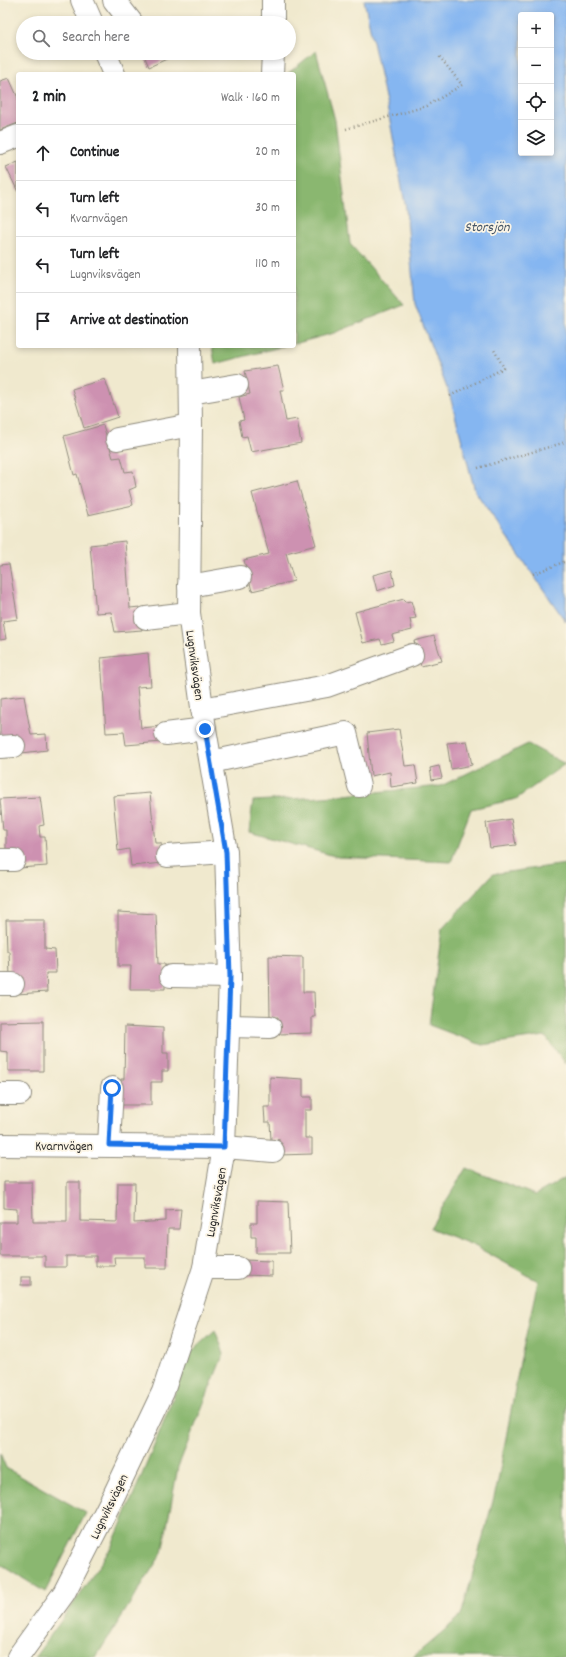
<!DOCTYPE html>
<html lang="en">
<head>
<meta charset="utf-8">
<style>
	:root { --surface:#fff; --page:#f6f6f6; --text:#202124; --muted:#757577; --line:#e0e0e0 }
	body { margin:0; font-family:Dekko,sans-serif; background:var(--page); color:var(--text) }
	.controls { position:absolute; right:12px; top:12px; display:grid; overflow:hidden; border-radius:4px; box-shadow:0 2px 6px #0003 }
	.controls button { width:36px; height:36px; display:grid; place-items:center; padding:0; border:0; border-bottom:1px solid var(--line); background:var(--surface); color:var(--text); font:20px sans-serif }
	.stop { position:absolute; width:12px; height:12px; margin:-9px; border:3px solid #1a73e8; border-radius:50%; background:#fff }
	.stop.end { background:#1a73e8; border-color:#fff; box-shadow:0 1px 4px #0008 }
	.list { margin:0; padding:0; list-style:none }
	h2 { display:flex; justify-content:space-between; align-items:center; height:52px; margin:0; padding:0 16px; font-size:17px }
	h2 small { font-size:13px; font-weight:400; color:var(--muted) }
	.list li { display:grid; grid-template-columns:26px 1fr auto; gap:12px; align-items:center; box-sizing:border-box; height:56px; padding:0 16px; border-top:1px solid var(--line) }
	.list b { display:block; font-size:15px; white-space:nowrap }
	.list p { margin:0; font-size:13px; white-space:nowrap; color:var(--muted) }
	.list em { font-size:13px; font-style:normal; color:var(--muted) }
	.icon { flex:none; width:22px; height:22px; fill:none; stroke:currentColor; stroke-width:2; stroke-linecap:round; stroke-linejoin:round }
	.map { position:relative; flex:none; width:566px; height:1657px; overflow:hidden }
	.search { position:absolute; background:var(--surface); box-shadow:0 2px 6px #0003; left:16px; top:16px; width:280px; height:44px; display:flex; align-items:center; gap:10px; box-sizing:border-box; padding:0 14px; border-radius:22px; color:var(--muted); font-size:15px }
	.panel { position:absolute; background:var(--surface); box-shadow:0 2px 6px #0003; left:16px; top:72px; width:280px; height:276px; border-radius:4px }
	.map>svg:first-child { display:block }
	.forest { fill:#8ab76f; stroke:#5a714d }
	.water { fill:#85b6f1; stroke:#58708e; fill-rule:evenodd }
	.building { fill:#cd91b1 }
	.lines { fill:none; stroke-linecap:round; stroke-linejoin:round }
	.minor-casing { stroke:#8e8a7c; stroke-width:24 }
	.path { stroke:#8e8a7c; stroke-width:2.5; stroke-dasharray:1 3; stroke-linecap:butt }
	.minor { stroke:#fff; stroke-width:22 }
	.route { stroke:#1a73e8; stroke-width:5 }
	.labels { text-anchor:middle; stroke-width:3.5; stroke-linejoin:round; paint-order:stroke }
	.street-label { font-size:13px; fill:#2b2b2b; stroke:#fcf5e5 }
	.water-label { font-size:14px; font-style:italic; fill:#465566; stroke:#fcf5e5 }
</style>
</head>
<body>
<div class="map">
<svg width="566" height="1657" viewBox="0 0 566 1657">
	<rect width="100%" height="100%" fill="#fcf5e5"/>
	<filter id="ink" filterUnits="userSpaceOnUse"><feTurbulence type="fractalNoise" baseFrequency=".025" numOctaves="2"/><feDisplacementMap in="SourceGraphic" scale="8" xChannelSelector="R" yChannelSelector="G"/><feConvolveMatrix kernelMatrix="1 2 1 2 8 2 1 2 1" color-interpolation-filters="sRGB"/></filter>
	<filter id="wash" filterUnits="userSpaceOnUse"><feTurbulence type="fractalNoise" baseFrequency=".012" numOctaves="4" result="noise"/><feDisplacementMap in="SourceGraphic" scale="16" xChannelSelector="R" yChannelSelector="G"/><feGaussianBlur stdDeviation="0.9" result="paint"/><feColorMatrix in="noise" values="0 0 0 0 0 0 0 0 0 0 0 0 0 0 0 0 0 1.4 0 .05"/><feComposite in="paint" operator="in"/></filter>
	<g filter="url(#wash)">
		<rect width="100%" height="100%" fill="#f0e9ce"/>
		<!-- forest -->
		<g class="forest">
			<path d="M316,51L335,120L350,244L404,305L334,333L294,344V74H287Z"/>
			<path d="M212,346H284L215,364Z"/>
			<path d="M528,744L565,764L516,799L471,809L451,862L338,857L249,832L253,801L323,797L441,786Z"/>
			<path d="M566,864V1064L545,1036L482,1045L429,1025L442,929L493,874Z"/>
			<path d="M466,1168L535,1195L566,1177V1657H413L461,1616L497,1486L520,1362L538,1281L473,1245L430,1228Z"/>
			<path d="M215,1330L224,1353L178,1467L162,1553L96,1657H35L71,1607L111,1548L152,1451L191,1352Z"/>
			<path d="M0,1453L6,1468L86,1513L45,1592L0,1564Z"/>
		</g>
		<!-- water -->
		<path class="water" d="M364,0H566V622L475,491L450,396L415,304L406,209L390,121ZM521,15H551V153H521Z"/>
		<g id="blocks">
			<!-- building -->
			<g class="building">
				<path d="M143,53H180L149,67Z"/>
				<path d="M9,78L18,98V123L0,130V81Z"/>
				<path d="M18,162V192L6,167Z"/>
				<path d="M278,366L284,390H280L286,421L297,419L301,443L251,452L247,436L242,437L239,421L244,420L239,397L250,394L245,371Z"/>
				<path d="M105,379L118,417L84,428L72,389Z"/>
				<path d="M103,425L113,458L121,457L125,472L133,471L136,487L129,490L133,505L88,515L77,474L74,475L64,436Z"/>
				<path d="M297,481L316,545L286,553L294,581L252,591L244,560L269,554L252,493Z"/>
				<path d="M125,541L130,608L140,607L142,630L115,632L111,612L96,613L90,545Z"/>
				<path d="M9,564L18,619L3,621L6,639L0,640V565Z"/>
				<path d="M392,570L395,585L377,591L373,575Z"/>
				<path d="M404,599L405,602L411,601L416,618L410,619L412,630L392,635L394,641L382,644L380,639L363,643L355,612Z"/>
				<path d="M434,636L442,661L421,666L414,641Z"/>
				<path d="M148,653L151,686L137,687L141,728L162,726V742L126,745L124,732L106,733L101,658Z"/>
				<path d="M24,696L31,735L46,734L47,750L22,753L0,741V699Z"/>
				<path d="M399,729L405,766L415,765L418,783L391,787L390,772L371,776L367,733Z"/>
				<path d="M467,741L472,765L451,769L447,743Z"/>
				<path d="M439,766L442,778L432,780L430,768Z"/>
				<path d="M150,793L155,843H161L163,863L131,866L129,849L118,851L113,796Z"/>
				<path d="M40,797L44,825L39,826L40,837H45L47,866L19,868L6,854V830H3L0,799Z"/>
				<path d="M511,819L516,845L490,848L486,823Z"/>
				<path d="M118,912L156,914L158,964H165V989H130L131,966H118Z"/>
				<path d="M6,920H45V949L55,950L56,973H46L47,992L17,994L10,976L9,951H7Z"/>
				<path d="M269,956L303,957V992H314L315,1017H312V1033L279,1034L278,1017L270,1018Z"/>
				<path d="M43,1021V1071H8V1052L0,1051V1022Z"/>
				<path d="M125,1026L163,1028V1053H168V1071H162V1082H151V1105H121V1079H124Z"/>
				<path d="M270,1077L303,1079V1097H312V1110H305V1138H312V1154L279,1155V1139L271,1140L270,1122H265L264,1107H270Z"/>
				<path d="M4,1182H32L33,1222H67V1182H80V1221L117,1222L118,1183H135L134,1223L166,1221V1210L181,1209L179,1229H168L167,1268H145V1257H114L115,1266H96V1256H66V1267H45V1256H0V1222H17V1209L4,1208Z"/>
				<path d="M257,1201L288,1202L290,1253H256V1237H251V1223H257Z"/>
				<path d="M243,1260L272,1261V1276L242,1275Z"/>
				<rect x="21" y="1277" width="10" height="8"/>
			</g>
		</g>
	</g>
	<g filter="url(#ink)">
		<use href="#blocks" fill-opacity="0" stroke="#8e8a7c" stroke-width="1"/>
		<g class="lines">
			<defs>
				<g id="minor">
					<path d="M82,0L92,23"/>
					<path d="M114,0L132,23"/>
					<path d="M273,23V0"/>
					<path d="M105,53L114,74"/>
					<path d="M272,74L273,53"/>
					<path d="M0,143L18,136"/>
					<path d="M191,393L237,385"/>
					<path d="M117,439L191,425"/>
					<path d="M189,586L240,577"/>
					<path d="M146,618L189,613"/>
					<path d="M202,709L327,686L412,655"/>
					<path d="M166,734L205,729"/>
					<path d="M0,747L14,746"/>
					<path d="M211,762L346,733L359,786"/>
					<path d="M167,856L226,852"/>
					<path d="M0,860H14"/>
					<path d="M171,976L230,977"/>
					<path d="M0,984H13"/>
					<path d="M229,1026L270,1027"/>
					<path d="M0,1094H20"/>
					<path d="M0,1145L224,1147L273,1151"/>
					<path d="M109,1145L112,1088"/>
					<path d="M204,1268H238"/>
					<path d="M18,1657L64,1593L114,1495L163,1392L204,1268L224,1147L230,977L226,852L205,729L189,613L191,425L190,346"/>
				</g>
			</defs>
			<!-- minor casing -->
			<use href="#minor" class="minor-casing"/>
			<!-- path -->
			<g class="path">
				<path d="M346,129L427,106L462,85L439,56"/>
				<path d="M450,396L504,368L494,350"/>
				<path d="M478,468L566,442"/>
				<path d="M533,574L566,561"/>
			</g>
			<!-- minor -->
			<use href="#minor" class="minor"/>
		</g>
	</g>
	<g class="lines" filter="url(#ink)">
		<!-- route -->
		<path class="route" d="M112,1088L109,1145L224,1147L230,977L226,852L205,729"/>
	</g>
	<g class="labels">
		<!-- street labels -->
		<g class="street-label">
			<text transform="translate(196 665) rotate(82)" y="5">Lugnviksvägen</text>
			<text x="64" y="1150">Kvarnvägen</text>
			<text transform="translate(215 1202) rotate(-80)" y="5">Lugnviksvägen</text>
			<text transform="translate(108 1506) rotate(-64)" y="5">Lugnviksvägen</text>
		</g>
		<!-- water labels -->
		<g class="water-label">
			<text x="487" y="231">Storsjön</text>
		</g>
	</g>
</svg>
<div class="controls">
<button>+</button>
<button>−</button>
<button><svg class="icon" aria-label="locate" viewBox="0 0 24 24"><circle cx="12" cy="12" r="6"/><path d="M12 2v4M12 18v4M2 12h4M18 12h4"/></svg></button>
<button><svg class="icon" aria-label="layers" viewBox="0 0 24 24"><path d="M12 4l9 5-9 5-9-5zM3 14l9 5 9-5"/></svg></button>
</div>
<div class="stop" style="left:112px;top:1088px"></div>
<div class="stop end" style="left:205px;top:729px"></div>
<div class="search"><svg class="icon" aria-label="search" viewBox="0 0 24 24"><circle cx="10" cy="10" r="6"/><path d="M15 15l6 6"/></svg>Search here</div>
<section class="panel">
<h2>2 min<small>Walk · 160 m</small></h2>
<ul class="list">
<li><svg class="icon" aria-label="ahead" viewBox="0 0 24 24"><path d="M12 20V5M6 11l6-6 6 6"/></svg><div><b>Continue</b></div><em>20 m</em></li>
<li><svg class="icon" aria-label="left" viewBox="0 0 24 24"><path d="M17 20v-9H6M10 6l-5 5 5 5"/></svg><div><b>Turn left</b><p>Kvarnvägen</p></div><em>30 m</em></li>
<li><svg class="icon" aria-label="left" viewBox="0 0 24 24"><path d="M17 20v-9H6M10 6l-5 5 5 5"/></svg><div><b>Turn left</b><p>Lugnviksvägen</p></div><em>110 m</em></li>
<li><svg class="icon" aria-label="arrive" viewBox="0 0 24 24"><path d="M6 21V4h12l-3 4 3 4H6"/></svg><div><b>Arrive at destination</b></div></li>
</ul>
</section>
</div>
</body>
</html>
